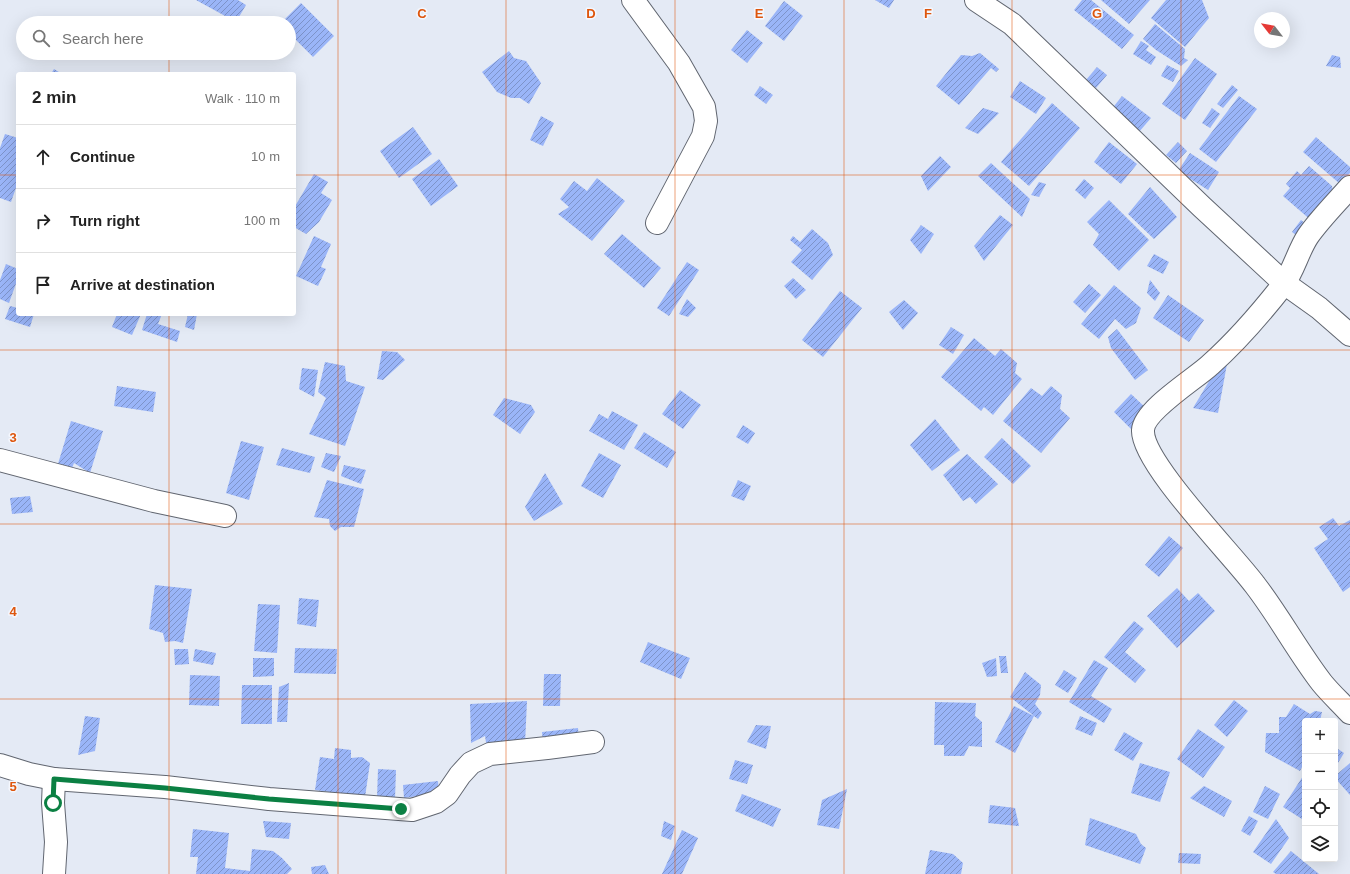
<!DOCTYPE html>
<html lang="en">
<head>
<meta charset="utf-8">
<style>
	:root { --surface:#fff; --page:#f6f6f6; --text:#222; --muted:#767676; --line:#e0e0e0 }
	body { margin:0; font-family:Helvetica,sans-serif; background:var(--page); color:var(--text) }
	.controls { position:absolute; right:12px; bottom:12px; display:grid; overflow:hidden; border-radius:4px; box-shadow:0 4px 16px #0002 }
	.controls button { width:36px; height:36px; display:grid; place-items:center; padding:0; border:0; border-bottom:1px solid var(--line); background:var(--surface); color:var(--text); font:20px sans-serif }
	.compass { position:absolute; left:1254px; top:12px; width:36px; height:36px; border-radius:50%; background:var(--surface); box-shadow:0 4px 16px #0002; rotate:301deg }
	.stop { position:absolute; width:12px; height:12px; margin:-9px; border:3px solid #0b8043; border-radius:50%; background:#fff }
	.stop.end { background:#0b8043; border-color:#fff; box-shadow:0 1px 4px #0008 }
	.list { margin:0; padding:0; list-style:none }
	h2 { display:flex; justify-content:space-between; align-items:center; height:52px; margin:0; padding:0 16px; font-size:17px }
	h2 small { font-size:13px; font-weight:400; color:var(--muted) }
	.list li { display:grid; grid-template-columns:26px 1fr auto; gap:12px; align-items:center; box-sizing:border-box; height:64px; padding:0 16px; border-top:1px solid var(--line) }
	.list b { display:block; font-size:15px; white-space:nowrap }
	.list em { font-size:13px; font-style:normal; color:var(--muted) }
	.icon { flex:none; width:22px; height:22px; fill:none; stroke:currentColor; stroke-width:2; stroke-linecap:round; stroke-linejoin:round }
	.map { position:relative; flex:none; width:1350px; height:874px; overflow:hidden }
	.search { position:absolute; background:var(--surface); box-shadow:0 4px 16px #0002; left:16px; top:16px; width:280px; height:44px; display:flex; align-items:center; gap:10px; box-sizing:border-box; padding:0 14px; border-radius:22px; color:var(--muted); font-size:15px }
	.panel { position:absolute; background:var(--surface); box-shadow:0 4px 16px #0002; left:16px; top:72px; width:280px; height:244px; border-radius:4px }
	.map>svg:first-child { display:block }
	.building { fill:url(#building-hatch) }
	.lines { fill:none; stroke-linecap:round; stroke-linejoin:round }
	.minor-casing { stroke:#616670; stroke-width:24 }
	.minor { stroke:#fff; stroke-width:22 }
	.route { stroke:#0b8043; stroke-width:5 }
	.grid { fill:none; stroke:#de560d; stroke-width:1; stroke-opacity:0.55 }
	.grid-label { font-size:13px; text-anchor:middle; font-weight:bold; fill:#de560d; stroke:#f4f7fe; stroke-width:3; stroke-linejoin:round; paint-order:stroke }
</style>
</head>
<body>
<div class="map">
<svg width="1350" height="874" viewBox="0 0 1350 874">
	<defs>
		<pattern id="building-hatch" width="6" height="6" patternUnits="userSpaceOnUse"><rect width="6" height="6" fill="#9ab5f8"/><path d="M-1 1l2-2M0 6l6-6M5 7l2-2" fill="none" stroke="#7d93c9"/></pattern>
	</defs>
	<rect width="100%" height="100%" fill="#e4eaf5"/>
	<!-- building -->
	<g class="building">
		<path d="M196,0H238L246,5L236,22Z"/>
		<path d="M875,0H894L889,8Z"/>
		<path d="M1082,0H1091L1134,35L1122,49L1074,10Z"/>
		<path d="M1101,0H1150L1129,24Z"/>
		<path d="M1166,0H1202L1209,18L1185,47L1151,18Z"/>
		<path d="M784,1L803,16L784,41L765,26Z"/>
		<path d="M301,3L334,36L313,57L289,33V23H281Z"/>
		<path d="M1155,24L1185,49L1184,58L1188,60L1181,66L1156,50L1143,39Z"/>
		<path d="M747,30L763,43L747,63L731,50Z"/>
		<path d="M1141,41L1149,46L1146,50L1156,57L1151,65L1133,54Z"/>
		<path d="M509,51L514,58L526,61L541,83L529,104L520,98H511L497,92L482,72Z"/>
		<path d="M980,53L999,69L996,72L991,68L959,105L936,86L961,55L972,56Z"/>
		<path d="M1332,55L1340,57L1341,68L1326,66Z"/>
		<path d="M1195,58L1217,74L1185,120L1162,104Z"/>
		<path d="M1167,65L1179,71L1173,82L1161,76Z"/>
		<path d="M1097,67L1107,75L1096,88L1086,80Z"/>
		<path d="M54,69L62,74H51Z"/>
		<path d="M1020,81L1046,98L1036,114L1010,97Z"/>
		<path d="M1232,85L1238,90L1223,108L1217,104Z"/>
		<path d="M760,86L773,95L766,104L754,95Z"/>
		<path d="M1122,96L1151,118L1139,132L1111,110Z"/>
		<path d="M1239,96L1257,109L1216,162L1199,149Z"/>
		<path d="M1052,103L1080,128L1029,186L1001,162Z"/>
		<path d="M983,108L999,113L978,134L965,128Z"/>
		<path d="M1212,108L1220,114L1210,128L1202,123Z"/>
		<path d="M541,116L554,123L543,146L530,140Z"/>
		<path d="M413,127L432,154L399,178L380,151Z"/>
		<path d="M5,134L18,138V182L11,202L0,198V148Z"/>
		<path d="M1316,137L1350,167V173L1340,184L1303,152Z"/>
		<path d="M1109,142L1137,164L1121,184L1094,162Z"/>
		<path d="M1178,142L1187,151L1176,163L1166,155Z"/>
		<path d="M1190,153L1219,172L1208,190L1178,171Z"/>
		<path d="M940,156L951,167L928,191L921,176Z"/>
		<path d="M439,159L458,186L431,206L412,179Z"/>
		<path d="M991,163L1030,199L1022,217L978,176Z"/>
		<path d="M1309,166L1332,186L1334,198L1313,222L1283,196L1290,188L1286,184L1297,171L1301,175Z"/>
		<path d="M314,174L328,182L321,193L332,200L319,222L306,234L294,227V208Z"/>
		<path d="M597,178L625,201L592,241L558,214L569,207L560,199L574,181L587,191Z"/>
		<path d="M1084,179L1094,188L1085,199L1075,190Z"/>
		<path d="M1039,182L1046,184L1039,197L1031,195Z"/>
		<path d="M1150,187L1177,217L1154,239L1128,214Z"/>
		<path d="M1109,200L1149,240L1119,271L1093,245L1099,234L1087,222Z"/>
		<path d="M1000,215L1013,225L984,261L974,246Z"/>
		<path d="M1301,220L1308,226L1300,238L1292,232Z"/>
		<path d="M921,225L934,234L921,254L910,240Z"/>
		<path d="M812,229L828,243L833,255L812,280L791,262L802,250L790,240L793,236L800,242Z"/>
		<path d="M622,234L661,268L644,288L604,254Z"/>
		<path d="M314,236L331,244L321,267L326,269L318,286L296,276Z"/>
		<path d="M1154,254L1169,262L1163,274L1147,266Z"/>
		<path d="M687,262L699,270L669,316L657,308Z"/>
		<path d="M6,264L18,269V278L9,303L0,299V280Z"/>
		<path d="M793,278L806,290L796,299L784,286Z"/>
		<path d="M1150,280L1160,293L1155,301L1147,293Z"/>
		<path d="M1089,284L1101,295L1085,313L1073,302Z"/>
		<path d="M1114,285L1141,308L1136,323L1126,329L1115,319L1099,339L1081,324Z"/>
		<path d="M840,291L862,308L823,357L802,340Z"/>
		<path d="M1168,295L1204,320L1189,342L1153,318Z"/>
		<path d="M687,299L696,308L688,317L679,314Z"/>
		<path d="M904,300L918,313L903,330L889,312Z"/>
		<path d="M10,306L18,308V314H34L30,327L5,319Z"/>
		<path d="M117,314H141L132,335L112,327Z"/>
		<path d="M147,314H162L158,324L180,331L177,342L142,330Z"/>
		<path d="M188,314H197L194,330L185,327Z"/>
		<path d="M951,327L964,335L953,354L939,345Z"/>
		<path d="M1117,329L1148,370L1135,380L1111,348L1108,337Z"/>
		<path d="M974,338L995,356L1001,349L1017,363L1015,373L1022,379L993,415L984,407L981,411L941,377Z"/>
		<path d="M382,351L397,352L405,360L383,380L377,379Z"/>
		<path d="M325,362L345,366L346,381L365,387L345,446L309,434L326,398L318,392Z"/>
		<path d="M1220,363L1227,364L1218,413L1193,408Z"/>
		<path d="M302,368L318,370L314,397L299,389Z"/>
		<path d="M117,386L156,392L153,412L114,406Z"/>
		<path d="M1051,386L1062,395L1060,409L1070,418L1041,453L1003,421L1031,388L1042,396Z"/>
		<path d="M680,390L701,405L683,429L662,414Z"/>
		<path d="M1131,394L1148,410L1131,429L1114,412Z"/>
		<path d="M504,398L531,405L535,412L520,434L493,415Z"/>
		<path d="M612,411L638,425L624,450L589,431L599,414L608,419Z"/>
		<path d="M935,419L960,450L932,471L910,445Z"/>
		<path d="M71,421L103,431L90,473L74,463L71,471L57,467Z"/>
		<path d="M743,425L755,433L748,444L736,437Z"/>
		<path d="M644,432L676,452L667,468L634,448Z"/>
		<path d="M1002,438L1031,466L1013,484L984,457Z"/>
		<path d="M241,441L264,447L249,500L226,493Z"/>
		<path d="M282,448L315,457L310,473L276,465Z"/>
		<path d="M326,453L341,456L334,472L321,467Z"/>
		<path d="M599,453L621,465L603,498L581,486Z"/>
		<path d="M967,454L998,484L976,504L970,497L963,501L943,475Z"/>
		<path d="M344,465L366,470L361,484L341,476Z"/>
		<path d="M545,473L563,504L534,521L525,507Z"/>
		<path d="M327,480L364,489L354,527H341L335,531L330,526L329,519L314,517Z"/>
		<path d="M738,480L751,486L744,501L731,496Z"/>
		<path d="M30,496L33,512L12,514L10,498Z"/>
		<path d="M1333,518L1339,526L1350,520V587L1343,592L1314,548L1328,539L1319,527Z"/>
		<path d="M1169,536L1183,548L1159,577L1145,565Z"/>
		<path d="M155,585L192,589L183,643L175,641L165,642L163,633L149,629Z"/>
		<path d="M1177,588L1189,601L1198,593L1215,611L1177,648L1147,616Z"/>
		<path d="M299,598L319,600L316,627L297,624Z"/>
		<path d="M258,604L280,605L277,653L254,651Z"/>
		<path d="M1134,621L1144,629L1125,652L1146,670L1135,683L1104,657Z"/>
		<path d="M648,642L690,658L681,679L640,662Z"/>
		<path d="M295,648L337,649L336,674L294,673Z"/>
		<path d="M174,649H188L189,664L175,665Z"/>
		<path d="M195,649L216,653L213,665L193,661Z"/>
		<path d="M999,656H1006L1008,673H1001Z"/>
		<path d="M253,658H274V676L253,677Z"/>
		<path d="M996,658L997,676L987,677L982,663Z"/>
		<path d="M1094,660L1108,668L1091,696L1112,709L1104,723L1069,702Z"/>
		<path d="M1064,670L1077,678L1068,693L1055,685Z"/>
		<path d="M1025,672L1041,685L1040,695L1035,704L1042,713L1038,719L1034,716L1015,753L995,742L1014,706L1034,716L1010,697Z"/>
		<path d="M544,674H561L560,706H543Z"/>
		<path d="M190,675L220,676L219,706L189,705Z"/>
		<path d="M289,683L287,722H277L279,687Z"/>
		<path d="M242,685H272V724H241Z"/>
		<path d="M1234,700L1248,711L1227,737L1214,725Z"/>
		<path d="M527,701L525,744L487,749L485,736L471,743L470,704Z"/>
		<path d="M935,702L976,703L975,716L982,722V747L969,746L964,756H944V745H934Z"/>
		<path d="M1294,704L1310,714L1315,711L1322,712L1320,721H1305V761L1300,771L1265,752L1266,733H1279V717H1286Z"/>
		<path d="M85,716L100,718L95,751L78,755Z"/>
		<path d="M1080,716L1097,723L1092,736L1075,729Z"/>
		<path d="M756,725L771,726L766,749L747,742Z"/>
		<path d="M578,728L579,740L543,743L542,732Z"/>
		<path d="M1198,729L1225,747L1203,778L1177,759Z"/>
		<path d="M1124,732L1143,743L1133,761L1114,750Z"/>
		<path d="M1335,747L1344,753L1335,768Z"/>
		<path d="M335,748L351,750V758L362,757L370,763L365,797L315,790L320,757L334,759Z"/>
		<path d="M735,760L753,765L747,784L729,779Z"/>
		<path d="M1140,763L1170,772L1160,802L1131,793Z"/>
		<path d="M1350,763V795L1335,778V776Z"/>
		<path d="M378,769L396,770L395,799L377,798Z"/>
		<path d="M1305,773V814L1302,819L1283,807Z"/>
		<path d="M438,781L439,793L404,798L403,785Z"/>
		<path d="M1204,786L1232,801L1224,817L1190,798Z"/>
		<path d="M1265,786L1280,794L1268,819L1253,812Z"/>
		<path d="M847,789L839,829L817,825L822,800Z"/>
		<path d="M742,794L781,809L773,827L735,811Z"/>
		<path d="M990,805L1015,808L1019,826L988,823Z"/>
		<path d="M1249,816L1258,821L1250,836L1241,831Z"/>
		<path d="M1090,818L1136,834L1141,844L1146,848L1140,864L1085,845Z"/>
		<path d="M1276,819L1289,838L1271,864L1253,852Z"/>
		<path d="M263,821L291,823L289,839L266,837Z"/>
		<path d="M664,821L675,826L671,840L661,836Z"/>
		<path d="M193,829L229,833L225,868L250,871L252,849L273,851L282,858L292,869L287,874H196L198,857H190Z"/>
		<path d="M682,830L698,838L682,874H662Z"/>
		<path d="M930,850L953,854L963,863L961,874H925Z"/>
		<path d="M1291,851L1319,874H1276L1273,872Z"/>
		<path d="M1179,853L1201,854L1200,864L1178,863Z"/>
		<path d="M325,865L329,874H312L311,867Z"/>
	</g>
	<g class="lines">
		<defs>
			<g id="minor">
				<path d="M633,0L679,63L704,107L706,121L703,136L657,223"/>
				<path d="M976,0L1012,24L1202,207L1284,283L1319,308L1350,335"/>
				<path d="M1350,187C1336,203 1320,219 1308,236C1298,251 1294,270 1283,285C1261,313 1237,341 1210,365C1195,379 1144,410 1143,430C1141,462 1233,555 1255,585C1279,616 1298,652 1322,683C1331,694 1341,703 1350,713"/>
				<path d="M0,460L154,501L225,516"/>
				<path d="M0,765L29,774L54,779L165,787L269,799L412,810L436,802L447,794L460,775L471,763L490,754L547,748L593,742"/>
				<path d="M54,874L56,842L53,803L54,779"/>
			</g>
		</defs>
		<!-- minor casing -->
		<use href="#minor" class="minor-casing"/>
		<!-- minor -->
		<use href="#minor" class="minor"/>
	</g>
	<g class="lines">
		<!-- route -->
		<path class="route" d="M53,803L54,779L165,788L269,799L401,809"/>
	</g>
	<!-- grid -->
	<path class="grid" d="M169,0V23M338,0V874M506,0V874M675,0V874M844,0V874M1012,0V874M1181,0V874M169,53V74M0,175H18M294,175H1350M169,314V874M0,350H1350M0,524H1350M0,699H1350"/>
	<g class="grid-label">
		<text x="422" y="18">C</text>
		<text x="591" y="18">D</text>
		<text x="759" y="18">E</text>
		<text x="928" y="18">F</text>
		<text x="1097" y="18">G</text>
		<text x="13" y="442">3</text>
		<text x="13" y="616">4</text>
		<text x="13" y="791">5</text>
	</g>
</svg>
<div class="controls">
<button>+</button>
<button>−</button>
<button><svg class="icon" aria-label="locate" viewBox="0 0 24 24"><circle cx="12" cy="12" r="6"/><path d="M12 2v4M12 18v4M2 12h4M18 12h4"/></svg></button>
<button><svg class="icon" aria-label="layers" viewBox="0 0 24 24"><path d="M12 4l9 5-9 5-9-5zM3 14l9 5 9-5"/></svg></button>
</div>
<svg class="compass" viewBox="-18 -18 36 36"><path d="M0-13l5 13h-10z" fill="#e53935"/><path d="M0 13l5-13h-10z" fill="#767676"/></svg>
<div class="stop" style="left:53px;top:803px"></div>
<div class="stop end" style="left:401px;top:809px"></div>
<div class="search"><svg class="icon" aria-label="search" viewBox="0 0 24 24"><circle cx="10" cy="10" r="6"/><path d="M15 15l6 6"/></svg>Search here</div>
<section class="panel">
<h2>2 min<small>Walk · 110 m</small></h2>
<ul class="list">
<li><svg class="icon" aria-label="ahead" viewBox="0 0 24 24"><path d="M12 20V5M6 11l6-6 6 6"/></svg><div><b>Continue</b></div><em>10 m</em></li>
<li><svg class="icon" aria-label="right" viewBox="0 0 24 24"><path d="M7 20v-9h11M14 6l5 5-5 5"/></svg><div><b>Turn right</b></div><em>100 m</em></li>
<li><svg class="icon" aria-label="arrive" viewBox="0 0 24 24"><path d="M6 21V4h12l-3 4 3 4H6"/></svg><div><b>Arrive at destination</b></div></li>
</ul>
</section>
</div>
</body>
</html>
